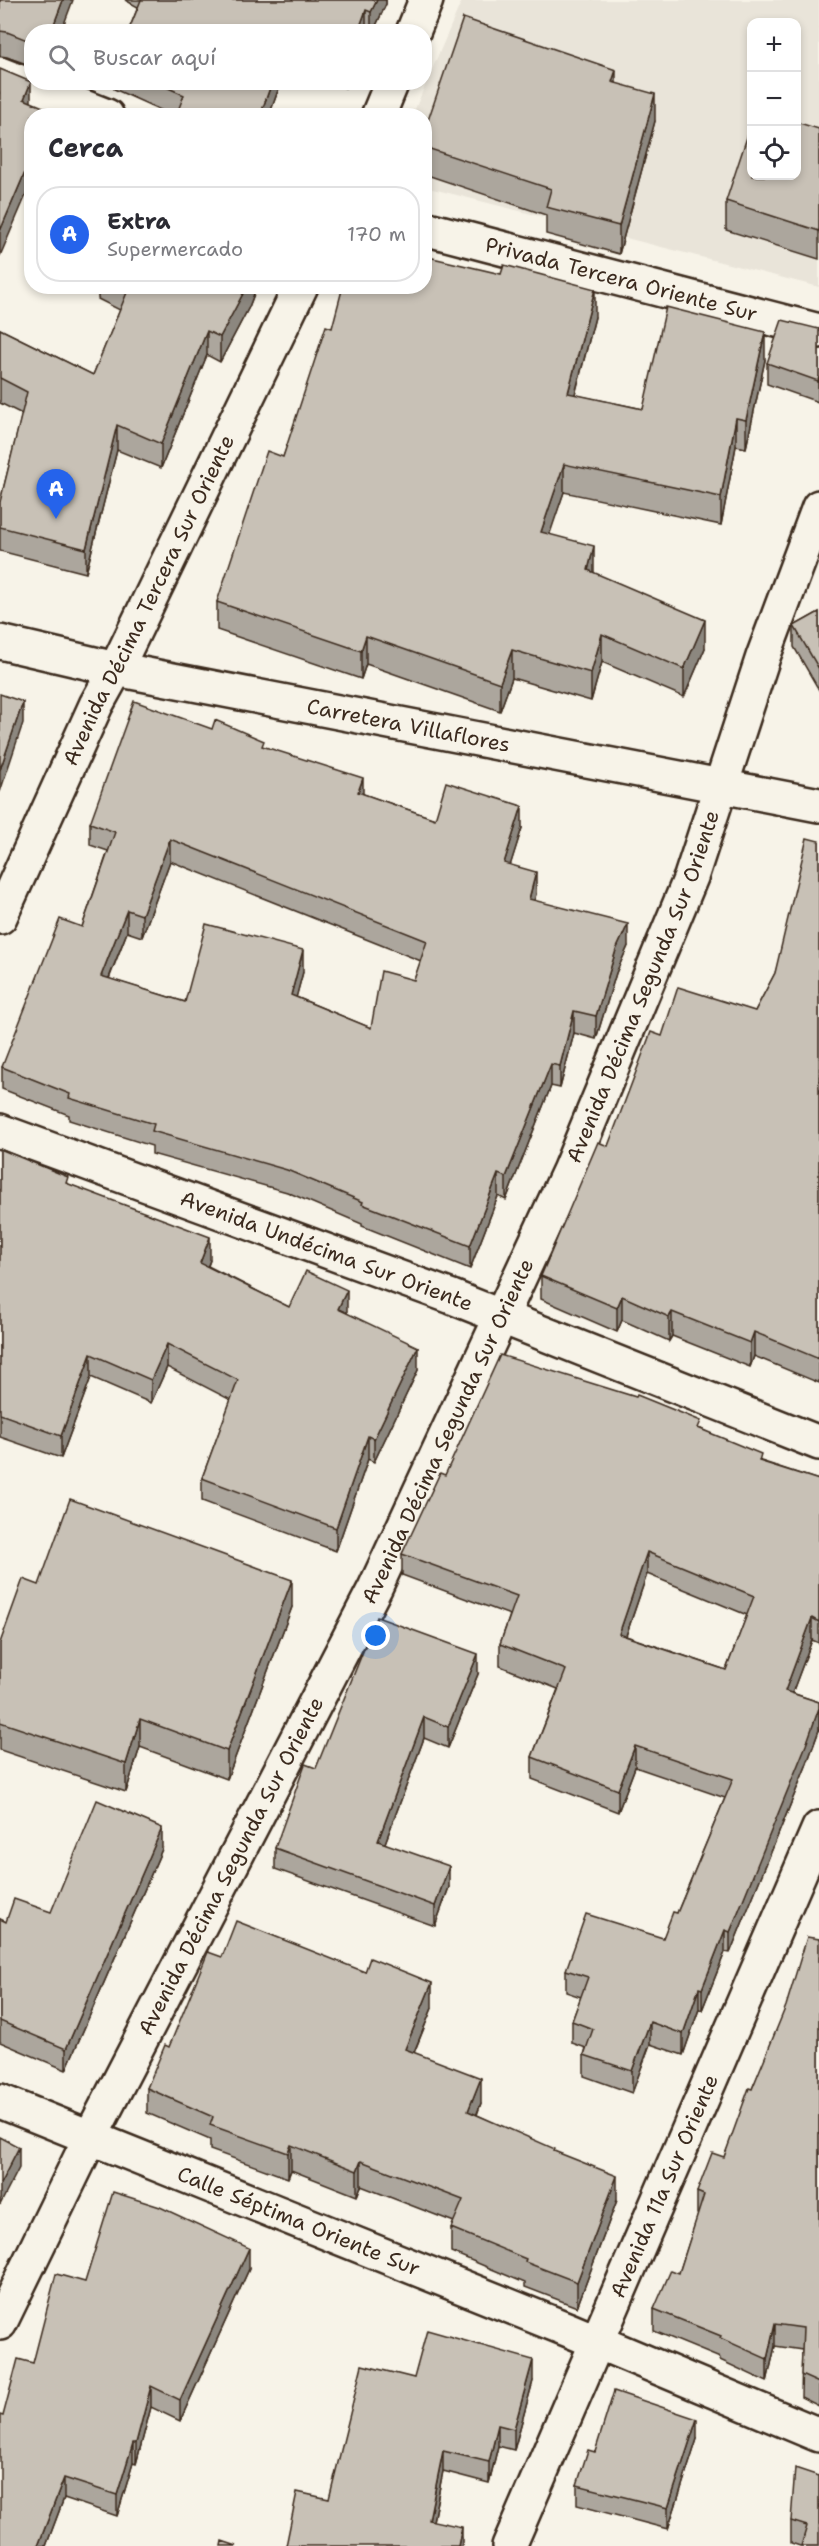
<!DOCTYPE html>
<html lang="es">
<head>
<meta charset="utf-8">
<style>
	:root { --surface:#fff; --page:#f2f2f3; --text:#2b2b33; --muted:#7c7c81; --line:#e1e1e2; --accent:#2563eb }
	body { margin:0; font-family:"Shantell Sans",sans-serif; background:var(--page); color:var(--text) }
	.controls { position:absolute; right:18px; top:18px; display:grid; overflow:hidden; border-radius:12px; box-shadow:0 3px 9px #0003 }
	.controls button { width:54px; height:54px; display:grid; place-items:center; padding:0; border:0; border-bottom:2px solid var(--line); background:var(--surface); color:var(--text); font:30px sans-serif }
	.you { position:absolute; left:376px; top:1636px; width:21px; height:21px; margin:-15px; border:4px solid #fff; border-radius:50%; background:#1a73e8; box-shadow:0 0 0 9px #1a73e833 }
	.badge { display:grid; place-items:center; width:39px; height:39px; border-radius:50%; background:var(--accent); color:#fff; font-size:20px; font-weight:700 }
	.pin { position:absolute; translate:-50% -50px; filter:drop-shadow(0 2px 3px #0008) }
	.pin::after { content:''; position:absolute; top:32px; width:21px; height:18px; background:inherit; clip-path:polygon(0 0,100% 0,50% 100%) }
	.list { margin:0; padding:0; list-style:none }
	h2 { display:flex; justify-content:space-between; align-items:center; height:78px; margin:0; padding:0 24px; font-size:26px }
	h2 small { font-size:20px; font-weight:400; color:var(--muted) }
	.list li { display:grid; grid-template-columns:39px 1fr auto; gap:18px; align-items:center; box-sizing:border-box; height:96px; margin:0 12px 12px; padding:0 12px; border:2px solid var(--line); border-radius:24px }
	.list b { display:block; font-size:22px; white-space:nowrap }
	.list p { margin:0; font-size:20px; white-space:nowrap; color:var(--muted) }
	.list em { font-size:20px; font-style:normal; color:var(--muted) }
	.icon { flex:none; width:33px; height:33px; fill:none; stroke:currentColor; stroke-width:2; stroke-linecap:round; stroke-linejoin:round }
	.map { position:relative; flex:none; width:819px; height:2546px; overflow:hidden }
	.search { position:absolute; background:var(--surface); box-shadow:0 3px 9px #0003; left:24px; top:24px; width:408px; height:66px; display:flex; align-items:center; gap:15px; box-sizing:border-box; padding:0 21px; border-radius:24px; color:var(--muted); font-size:22px }
	.panel { position:absolute; background:var(--surface); box-shadow:0 3px 9px #0003; left:24px; top:108px; width:408px; height:186px; border-radius:24px }
	.map>svg:first-child { display:block }
	.built { fill:#e9e4d9; fill-rule:evenodd }
	.lines { fill:none; stroke-linecap:round; stroke-linejoin:round }
	.minor-casing { stroke:#3b2a1e; stroke-width:38 }
	.secondary-casing { stroke:#3b2a1e; stroke-width:38 }
	.minor { stroke:#f7f3e8; stroke-width:33 }
	.secondary { stroke:#f7f3e8; stroke-width:33 }
	.wall { fill:#aca69d; stroke:#3b2a1e; stroke-width:1.5; fill-rule:evenodd }
	.shaded-wall { fill:#8c877f; stroke:#3b2a1e; stroke-width:1.5 }
	.building { fill:#c8c1b6; stroke:#3b2a1e; stroke-width:1.5; fill-rule:evenodd }
	.labels { text-anchor:middle; stroke-width:6; stroke-linejoin:round; paint-order:stroke }
	.street-label { font-size:21px; fill:#3b2a1e; stroke:#f7f3e8 }
</style>
</head>
<body>
<div class="map">
<svg width="819" height="2546" viewBox="0 0 819 2546">
	<rect width="100%" height="100%" fill="#f7f3e8"/>
	<filter id="ink" filterUnits="userSpaceOnUse"><feTurbulence type="fractalNoise" baseFrequency=".0167" numOctaves="2"/><feDisplacementMap in="SourceGraphic" scale="12" xChannelSelector="R" yChannelSelector="G"/><feConvolveMatrix kernelMatrix="1 2 1 2 8 2 1 2 1" color-interpolation-filters="sRGB"/></filter>
	<g filter="url(#ink)">
		<!-- built -->
		<path class="built" d="M462,0H819V287L425,187L424,116H412ZM752,22H796V176H752Z"/>
		<g class="lines">
			<defs>
				<g id="minor">
					<path d="M413,32L426,0"/>
					<path d="M0,74L107,116"/>
					<path d="M378,116L392,82"/>
					<path id="s1" d="M424,228L819,331"/>
					<path id="s2" d="M0,917L96,705L116,669L301,286"/>
					<path id="s3" d="M0,1131L452,1297L819,1443"/>
					<path id="s4" d="M0,2101L569,2330L819,2435"/>
					<path id="s5" d="M0,2323L91,2136L375,1588L569,1171L691,877L763,657L819,507"/>
					<path id="s6" d="M509,2546L819,1828"/>
				</g>
				<g id="secondary">
					<path id="s7" d="M0,642L116,669L819,805"/>
				</g>
			</defs>
			<!-- minor casing -->
			<use href="#minor" class="minor-casing"/>
			<!-- secondary casing -->
			<use href="#secondary" class="secondary-casing"/>
			<!-- minor -->
			<use href="#minor" class="minor"/>
			<!-- secondary -->
			<use href="#secondary" class="secondary"/>
		</g>
		<!-- wall -->
		<g class="wall">
			<path d="M0,0L32,32V66L7,57L0,56Z"/>
			<path d="M125,0H386V4L373,32H128L138,7Z"/>
			<path d="M114,82H281L269,116H174L114,89Z"/>
			<path d="M332,82H347L345,88Z"/>
			<path d="M616,83L655,121L619,254L546,234V215L424,174V132Z"/>
			<path d="M819,129V259L726,230V201Z"/>
			<path d="M98,286H257L249,307L220,362L207,355L161,468L117,450L86,573L0,551V502L22,414L0,403V329L93,375L120,310L98,299Z"/>
			<path d="M595,317L575,395L643,409L765,360L746,448L736,446L721,525L564,492L549,534L594,573L705,648L684,697L602,662L591,701L512,678L500,711L366,664L361,679L217,630V602L283,457L332,328Z"/>
			<path d="M819,329V397L818,402L767,384V363Z"/>
			<path d="M819,612V690L794,647V626Z"/>
			<path d="M212,729L264,747L363,794L435,819L522,828L510,865L536,894L534,900L628,946L616,973L596,1039L574,1033L560,1088L551,1086L506,1200L498,1196L470,1269L362,1226V1224L287,1192L152,1154V1146L69,1120V1115L2,1089V1067L82,927L108,851L90,845V823ZM170,861L421,961L414,980L371,1028L296,997L303,972L185,1002L109,979L127,932L142,937Z"/>
			<path d="M819,841V1383L754,1356L750,1367L672,1336L669,1341L622,1320L617,1332L541,1299V1276L608,1146L662,1036L755,1011L775,973Z"/>
			<path d="M0,1149L68,1184L210,1260L208,1266L289,1307L347,1313L418,1370L374,1462L368,1459L336,1551L202,1501V1478L231,1400L167,1367L151,1403L91,1377L61,1458L0,1437Z"/>
			<path d="M701,1429L761,1461L819,1480V1643L812,1640L792,1693L819,1702V1730L806,1766L730,1953L725,1952L702,2010L699,2009L683,2055L650,2044L632,2093L584,2076V2055L586,2048L572,2043V2021L581,1997L566,1992V1970L663,1938L677,1913L725,1798L635,1767L618,1812L532,1779V1757L558,1689L500,1666V1644L510,1615L402,1575V1554L445,1475ZM647,1574L747,1615L726,1670L626,1636Z"/>
			<path d="M39,1585L292,1607L227,1779L140,1747L126,1792L0,1750V1643Z"/>
			<path d="M478,1674L448,1748L424,1738L385,1843L449,1887L435,1926L275,1869V1848L316,1768Z"/>
			<path d="M162,1849L66,2070L0,2042V1919L6,1922L51,1912Z"/>
			<path d="M819,1939V2406L801,2397L802,2350L775,2346L767,2382L720,2360V2358L654,2331V2309L679,2273L698,2215L697,2214V2192L724,2157L752,2089Z"/>
			<path d="M222,1957L432,2008L414,2053L481,2103L477,2115L555,2152L617,2200L577,2307L525,2287V2283L451,2252V2228L454,2222L361,2186L357,2196L291,2170L288,2178L210,2150V2140L147,2113V2088L169,2047Z"/>
			<path d="M249,2269L180,2421L151,2407L136,2464L133,2463L117,2516L64,2498L46,2546H0L3,2416L33,2363L85,2282Z"/>
			<path d="M414,2378L533,2381L514,2450L498,2446L489,2483L443,2471L433,2521L462,2546L329,2499Z"/>
			<path d="M697,2439L668,2529L577,2505V2485L595,2452Z"/>
			<path d="M819,2476V2546H800L791,2543V2521Z"/>
		</g>
		<!-- shaded-wall -->
		<g class="shaded-wall">
			<path d="M63,0H73L61,32H51Z"/>
			<path d="M377,0H386V4L373,32H371V12Z"/>
			<path d="M366,10V32H358Z"/>
			<path d="M616,70V97L612,82Z"/>
			<path d="M31,82V106L24,99Z"/>
			<path d="M272,82H281L269,116H260Z"/>
			<path d="M655,94V121L619,254V226Z"/>
			<path d="M32,156V181L0,256V231Z"/>
			<path d="M247,286H257L249,307L220,362V337Z"/>
			<path d="M595,289V317L568,421V393Z"/>
			<path d="M207,331V355L161,468V444Z"/>
			<path d="M765,332V360L746,448V420Z"/>
			<path d="M819,376V397L818,402V381Z"/>
			<path d="M736,418V446L721,525V497Z"/>
			<path d="M117,425V450L86,573V549Z"/>
			<path d="M564,464V492L541,560V532Z"/>
			<path d="M594,546V574L588,570Z"/>
			<path d="M705,620V648L684,697V669Z"/>
			<path d="M602,634V662L591,701V673Z"/>
			<path d="M366,636V664L361,679V651Z"/>
			<path d="M512,650V678L500,711V683Z"/>
			<path d="M23,702V723L0,792V770Z"/>
			<path d="M363,778V800L358,792Z"/>
			<path d="M522,806V828L504,885V863Z"/>
			<path d="M170,839V861L142,937V915Z"/>
			<path d="M536,872V894L529,921V899Z"/>
			<path d="M127,910V932L101,998V976Z"/>
			<path d="M628,924V946L616,973L596,1039V1016L616,950Z"/>
			<path d="M303,950V972L291,1017V995Z"/>
			<path d="M574,1011V1033L560,1088V1066Z"/>
			<path d="M551,1064V1086L506,1200V1177Z"/>
			<path d="M498,1174V1196L470,1269V1246Z"/>
			<path d="M210,1237V1260L200,1285V1263Z"/>
			<path d="M347,1290V1313L338,1309Z"/>
			<path d="M622,1296V1320L617,1332V1308Z"/>
			<path d="M672,1312V1336L669,1341V1317Z"/>
			<path d="M754,1332V1356L750,1367V1343Z"/>
			<path d="M167,1344V1367L151,1403V1380Z"/>
			<path d="M418,1347V1370L374,1462V1439Z"/>
			<path d="M91,1354V1377L61,1458V1436Z"/>
			<path d="M368,1436V1459L336,1551V1528Z"/>
			<path d="M647,1552V1574L619,1656V1634Z"/>
			<path d="M292,1580V1607L227,1779V1751Z"/>
			<path d="M812,1618V1640L785,1712V1691Z"/>
			<path d="M478,1654V1674L448,1748V1727Z"/>
			<path d="M819,1708V1730L806,1766L730,1953V1932Z"/>
			<path d="M424,1717V1738L378,1862V1841Z"/>
			<path d="M140,1719V1747L126,1792V1764Z"/>
			<path d="M635,1746V1767L618,1812V1790Z"/>
			<path d="M162,1828V1849L66,2070V2049Z"/>
			<path d="M449,1866V1887L435,1926V1906Z"/>
			<path d="M725,1930V1952L702,2010V1989Z"/>
			<path d="M432,1983V2008L405,2074V2049Z"/>
			<path d="M699,1988V2009L683,2055V2034Z"/>
			<path d="M650,2022V2044L632,2093V2071Z"/>
			<path d="M481,2078V2103L468,2136V2111Z"/>
			<path d="M291,2145V2170L288,2178V2153Z"/>
			<path d="M19,2147V2168L0,2205V2184Z"/>
			<path d="M361,2161V2186L357,2196V2171Z"/>
			<path d="M617,2176V2200L577,2307V2282Z"/>
			<path d="M249,2248V2269L180,2421V2400Z"/>
			<path d="M775,2324V2346L767,2382V2359Z"/>
			<path d="M533,2360V2381L514,2450V2429Z"/>
			<path d="M151,2386V2407L136,2464V2443Z"/>
			<path d="M697,2419V2439L668,2529V2508Z"/>
			<path d="M498,2425V2446L489,2483V2462Z"/>
			<path d="M133,2443V2463L117,2516V2495Z"/>
			<path d="M443,2451V2471L429,2541V2520Z"/>
			<path d="M64,2478V2498L46,2546H38Z"/>
			<path d="M462,2527V2546H458Z"/>
		</g>
		<!-- building -->
		<g class="building">
			<path d="M0,0H63L51,32H32V42L7,32L0,31Z"/>
			<path d="M141,0H377L371,12L366,10L358,32H128Z"/>
			<path d="M463,18L616,70L612,82L655,94L619,226L546,207L551,189L424,147V132Z"/>
			<path d="M0,69L31,82L24,99L50,110L48,116H32V156L0,231Z"/>
			<path d="M155,82H272L260,116H176L184,95Z"/>
			<path d="M752,122V176H796V122L819,129V231L726,201Z"/>
			<path d="M424,256L501,274L504,265L595,289L568,393L643,409L666,307L765,332L746,420L736,418L721,497L564,464L541,532L594,546L588,570L705,620L684,669L602,634L591,673L512,650L500,683L366,636L361,651L217,602L267,451L283,457L326,326L332,328L343,286H424Z"/>
			<path d="M122,286H247L220,337L207,331L161,444L117,425L86,549L0,527V502L27,392L0,378V329L93,375L128,290Z"/>
			<path d="M782,320L819,329V376L818,381L767,363Z"/>
			<path d="M819,612V669L794,626Z"/>
			<path d="M0,694L23,702L0,770Z"/>
			<path d="M134,701L212,729L215,720L264,741L262,746L363,778L358,792L435,819L446,782L522,806L504,863L536,872L529,899L628,924L616,950L596,1016L574,1011L560,1066L551,1064L506,1177L498,1174L470,1246L362,1204L363,1202L287,1170L152,1131L154,1124L69,1098L70,1094L2,1067L60,919L82,927L115,832L90,823ZM170,839L427,941L414,980L381,971L371,1028L291,995L303,950L206,924L185,1002L101,976L127,910L142,915Z"/>
			<path d="M807,838L819,841V1359L754,1332L750,1343L672,1312L669,1317L622,1296L617,1308L541,1276L598,1142L608,1146L651,1032L662,1036L678,987L755,1011L775,973Z"/>
			<path d="M0,1149L68,1177L66,1183L210,1237L200,1263L289,1307L306,1271L347,1290L338,1309L418,1347L374,1439L368,1436L336,1528L202,1478L238,1380L167,1344L151,1380L91,1354L61,1436L0,1414Z"/>
			<path d="M500,1355L636,1397L637,1395L701,1421L698,1428L761,1454L759,1461L819,1480V1622L812,1618L785,1691L819,1702V1708L806,1745L730,1932L725,1930L702,1989L699,1988L683,2034L650,2022L632,2071L584,2055L593,2029L572,2021L588,1977L566,1970L586,1914L663,1938L673,1912L677,1913L733,1779L635,1746L618,1790L532,1757L566,1670L500,1644L517,1596L402,1554L440,1473L445,1475ZM647,1552L754,1596L726,1670L619,1634Z"/>
			<path d="M70,1499L292,1580L227,1751L140,1719L126,1764L0,1722V1643L23,1579L39,1585Z"/>
			<path d="M377,1617L478,1654L448,1727L424,1717L378,1841L449,1866L435,1906L275,1848L305,1764L316,1768Z"/>
			<path d="M97,1800L162,1828L66,2049L0,2021V1919L6,1922L14,1899L51,1912Z"/>
			<path d="M236,1921L365,1972L370,1958L432,1983L405,2049L481,2078L468,2111L555,2149L554,2151L617,2176L577,2282L525,2262L526,2259L451,2228L463,2200L361,2161L357,2171L291,2145L288,2153L210,2125L213,2117L147,2088L165,2045L169,2047L208,1952L222,1957Z"/>
			<path d="M807,1937L819,1939V2383L801,2375L803,2328L775,2324L767,2359L720,2338L721,2336L654,2309L671,2270L679,2273L704,2195L697,2192L712,2153L724,2157L749,2088L752,2089L786,2006Z"/>
			<path d="M0,2137L19,2147L0,2184Z"/>
			<path d="M113,2192L160,2207L249,2248L180,2400L151,2386L136,2443H133L117,2495L64,2478L38,2546H0V2415L3,2416L18,2359L33,2363L56,2274L85,2282Z"/>
			<path d="M427,2330L533,2360L514,2429L498,2425L489,2462L443,2451L429,2520L462,2527L458,2546H286L297,2492L329,2499L362,2365L414,2378Z"/>
			<path d="M614,2391L697,2419L668,2508L577,2485L588,2450L595,2452Z"/>
			<path d="M795,2468L819,2476V2546H801L807,2526L791,2521Z"/>
			<path d="M222,2541L237,2546H221Z"/>
		</g>
	</g>
	<g class="labels">
		<!-- street labels -->
		<g class="street-label">
			<text dy="7" stroke="none"><textPath href="#s1" startOffset="204">Privada Tercera Oriente Sur</textPath></text>
			<text dy="7" stroke="none"><textPath href="#s2" startOffset="350">Avenida Décima Tercera Sur Oriente</textPath></text>
			<text dy="7" stroke="none"><textPath href="#s7" startOffset="417">Carretera Villaflores</textPath></text>
			<text dy="7" stroke="none"><textPath href="#s5" startOffset="1484">Avenida Décima Segunda Sur Oriente</textPath></text>
			<text dy="7" stroke="none"><textPath href="#s3" startOffset="348">Avenida Undécima Sur Oriente</textPath></text>
			<text dy="7" stroke="none"><textPath href="#s5" startOffset="998">Avenida Décima Segunda Sur Oriente</textPath></text>
			<text dy="7" stroke="none"><textPath href="#s5" startOffset="512">Avenida Décima Segunda Sur Oriente</textPath></text>
			<text dy="7" stroke="none"><textPath href="#s6" startOffset="392">Avenida 11a Sur Oriente</textPath></text>
			<text dy="7" stroke="none"><textPath href="#s4" startOffset="322">Calle Séptima Oriente Sur</textPath></text>
		</g>
	</g>
</svg>
<div class="controls">
<button>+</button>
<button>−</button>
<button><svg class="icon" aria-label="locate" viewBox="0 0 24 24"><circle cx="12" cy="12" r="6"/><path d="M12 2v4M12 18v4M2 12h4M18 12h4"/></svg></button>
</div>
<div class="you"></div>
<div class="pin badge" style="left:56px;top:519px">A</div>
<div class="search"><svg class="icon" aria-label="search" viewBox="0 0 24 24"><circle cx="10" cy="10" r="6"/><path d="M15 15l6 6"/></svg>Buscar aquí</div>
<section class="panel">
<h2>Cerca<small></small></h2>
<ul class="list">
<li><span class="badge">A</span><div><b>Extra</b><p>Supermercado</p></div><em>170 m</em></li>
</ul>
</section>
</div>
</body>
</html>
